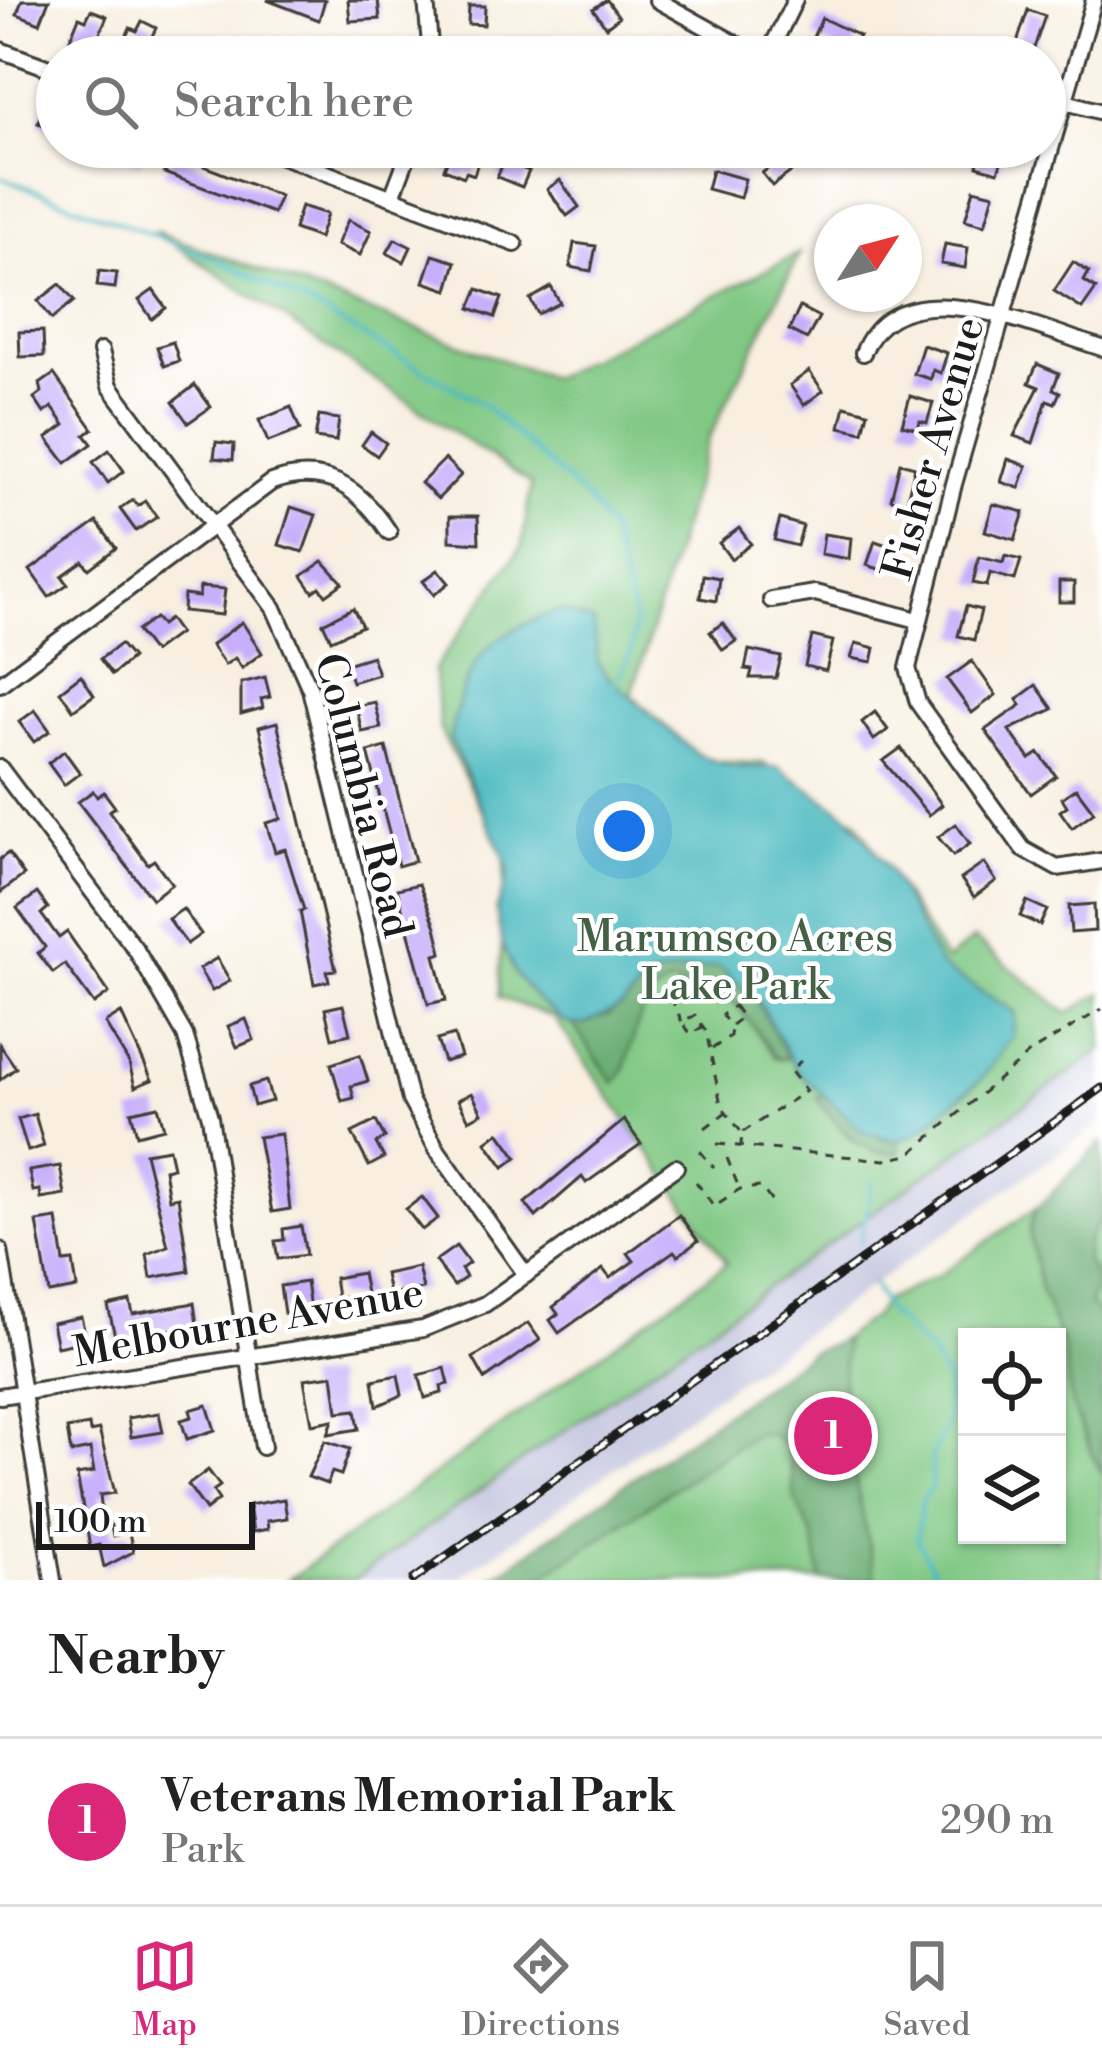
<!DOCTYPE html>
<html lang="en">
<head>
<meta charset="utf-8">
<style>
	:root { --surface:#fff; --page:#f6f6f6; --text:#222; --muted:#767676; --line:#e0e0e0; --accent:#db2777 }
	body { margin:0; font-family:"Libre Bodoni",serif; background:var(--page); color:var(--text) }
	.controls { position:absolute; right:36px; bottom:36px; display:grid; overflow:hidden; border-radius:0px; box-shadow:0 3px 9px #0004 }
	.controls button { width:108px; height:108px; display:grid; place-items:center; padding:0; border:0; border-bottom:3px solid var(--line); background:var(--surface); color:var(--text); font:60px sans-serif }
	.compass { position:absolute; left:814px; top:204px; width:108px; height:108px; border-radius:50%; background:var(--surface); box-shadow:0 3px 9px #0004; rotate:54deg }
	.scale { position:absolute; left:36px; bottom:30px; width:219px; box-sizing:border-box; padding-left:12px; border:6px solid #1c1c1c; border-top:0; font-size:33px; line-height:42px; white-space:nowrap; color:#1c1c1c; -webkit-text-stroke:9px #fff; paint-order:stroke }
	.you { position:absolute; left:624px; top:831px; width:42px; height:42px; margin:-30px; border:9px solid #fff; border-radius:50%; background:#1a73e8; box-shadow:0 0 0 18px #1a73e833 }
	.badge { display:grid; place-items:center; width:78px; height:78px; border-radius:50%; background:var(--accent); color:#fff; font-size:39px; font-weight:700 }
	.pin { position:absolute; translate:-50% -50%; border:6px solid #fff; box-shadow:0 3px 12px #0006 }
	.list { margin:0; padding:0; list-style:none }
	h2 { display:flex; justify-content:space-between; align-items:center; height:156px; margin:0; padding:0 48px; font-size:51px }
	h2 small { font-size:39px; font-weight:400; color:var(--muted) }
	.list li { display:grid; grid-template-columns:78px 1fr auto; gap:36px; align-items:center; box-sizing:border-box; height:168px; padding:0 48px; border-top:3px solid var(--line) }
	.list b { display:block; font-size:45px; white-space:nowrap }
	.list p { margin:0; font-size:39px; white-space:nowrap; color:var(--muted) }
	.list em { font-size:39px; font-style:normal; color:var(--muted) }
	.icon { flex:none; width:66px; height:66px; fill:none; stroke:currentColor; stroke-width:2; stroke-linecap:round; stroke-linejoin:round }
	.map { position:relative; flex:none; width:1102px; height:1580px; overflow:hidden }
	.search { position:absolute; background:var(--surface); box-shadow:0 3px 9px #0004; left:36px; right:36px; top:36px; height:132px; display:flex; align-items:center; gap:30px; box-sizing:border-box; padding:0 42px; border-radius:66px; color:var(--muted); font-size:45px }
	.sheet { height:324px; background:var(--surface) }
	nav { display:flex; justify-content:space-around; align-items:center; box-sizing:border-box; height:168px; border-top:3px solid var(--line); background:var(--surface); font-size:33px; color:var(--muted) }
	nav a { display:grid; justify-items:center; gap:6px }
	nav .on { color:var(--accent) }
	.map>svg:first-child { display:block }
	.industrial { fill:#c1c2dd }
	.green { fill:#80c883; stroke:#4e7250; stroke-width:3; fill-rule:evenodd }
	.forest { fill:#68ac71; stroke:#426446; stroke-width:3 }
	.water { fill:#4ab9c0; stroke:#336a6e; stroke-width:3 }
	.lines { fill:none; stroke-linecap:round; stroke-linejoin:round }
	.stream { stroke:#4ab9c0; stroke-width:4.5 }
	.building { fill:#c7affb }
	.minor-casing { stroke:#3d3c39; stroke-width:20 }
	.path { stroke:#3d3c39; stroke-width:3; stroke-dasharray:9 9; stroke-linecap:butt }
	.minor { stroke:#fff; stroke-width:14 }
	.rail-casing { stroke:#1c1c1c; stroke-width:9 }
	.rail { stroke:#fff; stroke-width:4.5; stroke-dasharray:14; stroke-linecap:butt }
	.labels { text-anchor:middle; stroke-width:9; stroke-linejoin:round; paint-order:stroke }
	.street-label { font-size:42px; fill:#1c1c1c; stroke:#fff }
	.park-label { font-size:42px; fill:#446145; stroke:#fff }
</style>
</head>
<body>
<div class="map">
<svg width="1102" height="1580" viewBox="0 0 1102 1580">
	<rect width="100%" height="100%" fill="#fff"/>
	<filter id="ink" filterUnits="userSpaceOnUse"><feTurbulence type="fractalNoise" baseFrequency=".00833" numOctaves="2"/><feDisplacementMap in="SourceGraphic" scale="24" xChannelSelector="R" yChannelSelector="G"/><feConvolveMatrix kernelMatrix="1 2 1 2 8 2 1 2 1" color-interpolation-filters="sRGB"/></filter>
	<filter id="wash" filterUnits="userSpaceOnUse"><feTurbulence type="fractalNoise" baseFrequency=".004" numOctaves="4" result="noise"/><feDisplacementMap in="SourceGraphic" scale="48" xChannelSelector="R" yChannelSelector="G"/><feGaussianBlur stdDeviation="2.7" result="paint"/><feColorMatrix in="noise" values="0 0 0 0 0 0 0 0 0 0 0 0 0 0 0 0 0 1.4 0 .05"/><feComposite in="paint" operator="in"/></filter>
	<g filter="url(#wash)">
		<rect width="100%" height="100%" fill="#f8efe0"/>
		<!-- industrial -->
		<path class="industrial" d="M1102,1050V1122L457,1580H354Z"/>
		<!-- green -->
		<g class="green">
			<path d="M154,231L551,378L800,253L708,440L632,695L702,761L763,763L856,820L946,961L974,939L1068,1013L1102,993V1050L354,1580H288L727,1263L554,1018L499,997L505,854L440,730L434,669L522,546L531,484Z"/>
			<path d="M1102,1162V1580H498L874,1316L884,1301L939,1275ZM967,1337H1057V1535H967Z"/>
		</g>
		<!-- forest -->
		<g class="forest">
			<path d="M714,964C756,981 766,1024 789,1058H776L735,1002L715,1001L671,983C625,1005 638,1064 614,1083L572,1024L608,1016L651,976Z"/>
			<path d="M824,1092L878,1137L898,1141L899,1152C863,1159 838,1127 817,1098Z"/>
			<path d="M1102,1142V1215L1087,1242L1086,1261C1098,1276 1098,1287 1089,1303L1102,1319V1476L1072,1406L1063,1346L1041,1292L1029,1232L1034,1211Z"/>
			<path d="M845,1339L842,1414L876,1580H821L814,1539L795,1499L788,1448L773,1435L755,1434L537,1580H490L811,1352Z"/>
		</g>
		<!-- water -->
		<path class="water" d="M559,610L594,622L598,663L609,678L697,754L732,767H778L848,815L889,869L940,966L1015,1012L1013,1036L983,1078L916,1134L896,1141L862,1131L797,1070L759,1003L719,966L651,976L622,1007L583,1025L566,1023L539,1002L515,974L502,944L496,911L508,875L506,862L450,738C467,658 483,638 559,610Z"/>
		<g class="lines">
			<!-- stream -->
			<g class="stream">
				<path d="M0,177L218,260L319,310L484,405L587,499L609,529L635,619L632,650L613,688"/>
				<path d="M860,1242L873,1180"/>
				<path d="M872,1283L888,1312L929,1351L948,1382V1423L932,1454L931,1488L922,1499L917,1539L939,1580"/>
			</g>
		</g>
		<g id="blocks">
			<!-- building -->
			<g class="building">
				<path d="M22,0H49L40,23L17,14Z"/>
				<path d="M267,0H325L319,20Z"/>
				<path d="M348,0H378L380,19L350,21Z"/>
				<path d="M607,0L619,17L606,27L593,9Z"/>
				<path d="M469,6H485L484,25L468,24Z"/>
				<path d="M91,10L107,16L94,48L70,39L79,17L86,20Z"/>
				<path d="M1028,10L1045,16L1031,57H1012Z"/>
				<path d="M822,18L859,36L850,55L813,37Z"/>
				<path d="M142,21L156,28L142,57H136L120,50L130,28L137,31Z"/>
				<path d="M639,34L655,47L648,57H621Z"/>
				<path d="M43,108L57,113V130L38,123Z"/>
				<path d="M102,147H147L139,164Z"/>
				<path d="M982,147H1006L998,172L977,166Z"/>
				<path d="M452,149L479,159L474,175L466,172L464,177L444,169Z"/>
				<path d="M173,154L280,196L273,213L164,173Z"/>
				<path d="M782,158L791,172L772,186L762,173Z"/>
				<path d="M504,161L529,171L522,187L497,177Z"/>
				<path d="M712,170L745,179L740,198L707,189Z"/>
				<path d="M560,180L579,207L567,216L547,189Z"/>
				<path d="M974,189L994,194L985,225L965,220Z"/>
				<path d="M301,206L327,214L319,238L294,229Z"/>
				<path d="M348,220L371,231L360,255L337,245Z"/>
				<path d="M395,239L411,247L404,262L387,253Z"/>
				<path d="M574,243L596,246L591,271L570,267Z"/>
				<path d="M945,244L968,248L965,268L941,264Z"/>
				<path d="M433,255L456,262L448,290L424,282Z"/>
				<path d="M1073,262L1089,272L1084,281L1096,289L1082,309L1054,291Z"/>
				<path d="M99,271L117,273L115,288L97,286Z"/>
				<path d="M60,284L74,301L52,319L38,301Z"/>
				<path d="M551,287L560,303L538,314L530,299Z"/>
				<path d="M478,289L502,298L495,317L470,308Z"/>
				<path d="M153,290L166,308L152,319L139,300Z"/>
				<path d="M800,307L819,317L807,339L789,330Z"/>
				<path d="M43,331L44,356L20,357L19,332Z"/>
				<path d="M173,342L179,361L164,366L157,347Z"/>
				<path d="M923,345L947,353L941,373L933,370L931,379L914,374Z"/>
				<path d="M1037,364L1059,373L1053,389L1060,392L1055,403L1047,400L1033,443L1014,436L1039,387L1029,383Z"/>
				<path d="M809,371L823,391L804,405L790,385Z"/>
				<path d="M54,374L93,429L85,435L92,444L66,463L47,438L65,425L52,407L44,413L34,398L42,392L40,384Z"/>
				<path d="M195,385L211,407L188,423L173,402Z"/>
				<path d="M910,396L933,403L927,423L920,421L918,429L902,425Z"/>
				<path d="M845,406L868,412L863,432L840,427Z"/>
				<path d="M291,407L300,430L268,442L259,420Z"/>
				<path d="M319,416L339,419L336,441L315,438Z"/>
				<path d="M371,432L386,443L377,456L362,445Z"/>
				<path d="M216,442L234,444L233,460L214,458Z"/>
				<path d="M109,450L124,471L108,483L93,462Z"/>
				<path d="M445,459L461,475L438,499L421,483Z"/>
				<path d="M1008,459L1027,466L1019,488L1001,482Z"/>
				<path d="M900,463L915,467L906,503L891,499Z"/>
				<path d="M133,500L138,506L145,501L157,517L136,531L120,509Z"/>
				<path d="M993,504L1024,512L1015,540L985,531Z"/>
				<path d="M291,507L316,515L303,552L279,545Z"/>
				<path d="M450,516H478L479,543L450,541Z"/>
				<path d="M780,519L803,526L797,546L774,540Z"/>
				<path d="M97,522L116,548L89,569L83,561L62,576L68,584L49,597L30,570Z"/>
				<path d="M739,528L751,544L731,559L719,543Z"/>
				<path d="M824,534L851,538L849,559L821,554Z"/>
				<path d="M875,541L893,547L885,571L867,565Z"/>
				<path d="M1005,556L1021,560L1015,580L990,573L987,586L973,583L979,557L1003,563Z"/>
				<path d="M323,561L343,583L326,595L320,587L313,592L302,576Z"/>
				<path d="M438,570L449,583L434,595L423,581Z"/>
				<path d="M703,575L719,578L716,601L700,598Z"/>
				<rect x="1059" y="582" width="15" height="20"/>
				<path d="M200,587L225,589L222,615L183,611L184,595L199,597Z"/>
				<path d="M966,606L981,610L974,640L958,636Z"/>
				<path d="M353,608L362,626L331,640L323,623Z"/>
				<path d="M155,618L161,625L169,619L179,633L153,652L137,631Z"/>
				<path d="M242,622L262,653L242,668L235,658L225,665L211,645Z"/>
				<path d="M723,623L736,641L723,650L710,632Z"/>
				<path d="M812,636L833,641L826,671L805,666Z"/>
				<path d="M856,643L875,648L872,662L851,658Z"/>
				<path d="M120,644L132,658L112,675L100,659Z"/>
				<path d="M749,650L781,657L776,678H750L752,670L745,669Z"/>
				<path d="M372,656L378,674L352,682L346,664Z"/>
				<path d="M972,661L996,695L972,713L947,679Z"/>
				<path d="M81,675L94,695L73,710L60,691Z"/>
				<path d="M265,677L270,697L261,699L263,708L241,714V683Z"/>
				<path d="M1036,685L1053,709L1009,730L1030,759L1039,753L1056,776L1031,794L985,730L1021,705L1017,699Z"/>
				<path d="M375,702L381,728L362,732L356,706Z"/>
				<path d="M35,710L50,731L34,742L19,722Z"/>
				<path d="M875,712L888,730L874,740L862,722Z"/>
				<path d="M277,722L336,970L327,971L329,981L314,984L300,911L304,910L285,849L275,852L266,823L281,819L259,727Z"/>
				<path d="M386,747L415,861L398,866L368,752Z"/>
				<path d="M901,748L942,805L929,815L883,761Z"/>
				<path d="M64,751L80,773L64,785L48,763Z"/>
				<path d="M1076,788L1094,812L1072,828L1060,811L1067,806L1062,798Z"/>
				<path d="M93,791L97,797L104,792L115,807L109,811L148,864L154,860L172,884L152,899L78,802Z"/>
				<path d="M956,824L970,844L953,856L938,837Z"/>
				<path d="M8,853L24,875L0,893V859Z"/>
				<path d="M984,863L996,881L974,897L961,879Z"/>
				<path d="M419,884L436,927L442,953L435,955L446,1000L428,1004L397,889Z"/>
				<path d="M37,893L48,908L41,914L59,938L67,932L109,993L94,1004L65,964L53,973L38,953L45,947L17,908Z"/>
				<path d="M1027,901L1047,910L1040,925L1020,916Z"/>
				<path d="M1094,904L1095,931L1071,933L1069,906Z"/>
				<path d="M183,909L201,934L187,944L168,919Z"/>
				<path d="M217,958L230,981L212,991L199,969Z"/>
				<path d="M343,1005L350,1034L332,1038L325,1009Z"/>
				<path d="M121,1013L152,1080L135,1087L129,1063L105,1023Z"/>
				<path d="M246,1019L254,1040L237,1047L228,1026Z"/>
				<path d="M454,1035L461,1057L444,1062L437,1040Z"/>
				<path d="M0,1045L16,1068L0,1080Z"/>
				<path d="M360,1055L368,1081L351,1086L354,1098L342,1101L331,1064Z"/>
				<path d="M266,1081L272,1101L254,1106L249,1086Z"/>
				<path d="M472,1093L482,1113L469,1120L458,1100Z"/>
				<path d="M158,1106L164,1128L137,1135L131,1112Z"/>
				<path d="M35,1114L44,1146L28,1151L18,1119Z"/>
				<path d="M624,1120L641,1144L586,1183L582,1177L536,1217L525,1203Z"/>
				<path d="M376,1121L385,1138L376,1143L384,1158L369,1166L352,1133Z"/>
				<path d="M499,1132L517,1157L504,1167L486,1142Z"/>
				<path d="M281,1134L290,1209L272,1212L258,1137Z"/>
				<path d="M169,1149L173,1167L164,1169L169,1199L178,1197L189,1271L151,1278L147,1254L168,1246L145,1153Z"/>
				<path d="M60,1166L65,1195L41,1199L40,1190L33,1191L29,1171Z"/>
				<path d="M422,1197L438,1218L422,1230L406,1209Z"/>
				<path d="M679,1215L698,1241L678,1256L674,1251L559,1333L550,1320L558,1314L553,1307L603,1269L610,1278L634,1261L628,1253Z"/>
				<path d="M57,1219L64,1262L73,1261L77,1288L49,1293L37,1222Z"/>
				<path d="M301,1226L306,1255L278,1259L275,1241L284,1240L283,1229Z"/>
				<path d="M456,1246L469,1263L461,1269L466,1277L454,1286L435,1261Z"/>
				<path d="M418,1267L423,1289L389,1294L385,1274Z"/>
				<path d="M362,1273L367,1298L337,1297L334,1278Z"/>
				<path d="M306,1282L310,1309L284,1313L280,1286Z"/>
				<path d="M130,1301L133,1314L194,1303L197,1325L116,1340L108,1306Z"/>
				<path d="M81,1317L85,1333L75,1336L76,1343L57,1347L52,1323Z"/>
				<path d="M528,1323L540,1340L485,1379L473,1358Z"/>
				<path d="M445,1368L449,1384L441,1386L442,1393L425,1398L419,1375Z"/>
				<path d="M333,1375L338,1412L356,1410L359,1429L328,1434L333,1420L312,1424L304,1379Z"/>
				<path d="M398,1375L402,1395L377,1406L373,1380Z"/>
				<path d="M207,1405L215,1430L187,1439L181,1420L192,1417L190,1410Z"/>
				<path d="M159,1413L163,1432L131,1437L128,1418Z"/>
				<path d="M89,1425L90,1432L99,1430L115,1493L100,1495L103,1524L110,1522L113,1536L129,1532L133,1552L104,1567L99,1545L90,1547L77,1475L94,1472L90,1449L71,1453L67,1429Z"/>
				<path d="M325,1441L350,1449L341,1475L332,1472L327,1484L308,1477Z"/>
				<path d="M208,1470L220,1486L213,1491L219,1500L206,1510L188,1485Z"/>
				<path d="M284,1499L287,1518L267,1521L268,1529L253,1532L249,1505Z"/>
			</g>
		</g>
	</g>
	<g filter="url(#ink)">
		<use href="#blocks" fill-opacity="0" stroke="#3d3c39" stroke-width="3"/>
		<g class="lines">
			<defs>
				<g id="minor">
					<path d="M426,0L431,57"/>
					<path d="M657,0L760,57"/>
					<path d="M1094,0L954,484L908,668L918,703L1023,849L1057,868L1102,861"/>
					<path d="M0,50L57,71"/>
					<path d="M767,57L795,0"/>
					<path d="M1066,102L1102,112"/>
					<path d="M258,147L515,244"/>
					<path d="M392,197L411,147"/>
					<path d="M101,351L110,386L274,608L310,689L410,1100L438,1151L526,1275"/>
					<path d="M863,353C899,263 1036,328 1102,348"/>
					<path d="M771,600L815,593L918,620"/>
					<path d="M0,684L272,482C325,463 360,488 389,532"/>
					<path d="M0,768L136,950L185,1035L210,1117L263,1447"/>
					<path d="M0,1250L53,1580"/>
					<path d="M0,1396L423,1329L485,1304L676,1167"/>
				</g>
			</defs>
			<!-- minor casing -->
			<use href="#minor" class="minor-casing"/>
			<!-- path -->
			<g class="path">
				<path d="M734,1006L742,1017L730,1026L722,1015Z"/>
				<path d="M682,1022L674,1005L682,974"/>
				<path d="M703,1026L691,1035L683,1023L695,1015L706,1031L721,1105L742,1133L741,1145"/>
				<path d="M712,1049L730,1036L731,1027"/>
				<path d="M705,1128L726,1112"/>
				<path d="M743,1132L806,1091L790,1070L801,1061"/>
				<path d="M717,1144L885,1160L909,1155L1032,1051L1102,1009"/>
				<path d="M700,1151L714,1168"/>
				<path d="M727,1158L739,1188"/>
				<path d="M696,1182L714,1206L740,1189L761,1187L775,1206"/>
			</g>
			<!-- minor -->
			<use href="#minor" class="minor"/>
			<defs>
				<path id="rail" d="M413,1580L1102,1088"/>
			</defs>
			<!-- rail casing -->
			<use href="#rail" class="rail-casing"/>
			<!-- rail -->
			<use href="#rail" class="rail"/>
		</g>
	</g>
	<g class="labels">
		<!-- street labels -->
		<g class="street-label">
			<text transform="translate(932 448) rotate(-74)" y="15">Fisher Avenue</text>
			<text transform="translate(365 795) rotate(76)" y="15">Columbia Road</text>
			<text transform="translate(248 1321) rotate(-10)" y="15">Melbourne Avenue</text>
		</g>
		<!-- park labels -->
		<g class="park-label">
			<text x="735" y="951">Marumsco Acres<tspan x="735" dy="48">Lake Park</tspan></text>
		</g>
	</g>
</svg>
<div class="controls">
<button><svg class="icon" aria-label="locate" viewBox="0 0 24 24"><circle cx="12" cy="12" r="6"/><path d="M12 2v4M12 18v4M2 12h4M18 12h4"/></svg></button>
<button><svg class="icon" aria-label="layers" viewBox="0 0 24 24"><path d="M12 4l9 5-9 5-9-5zM3 14l9 5 9-5"/></svg></button>
</div>
<svg class="compass" viewBox="-18 -18 36 36"><path d="M0-13l5 13h-10z" fill="#e53935"/><path d="M0 13l5-13h-10z" fill="#767676"/></svg>
<div class="scale">100 m</div>
<div class="you"></div>
<div class="pin badge" style="left:833px;top:1436px">1</div>
<div class="search"><svg class="icon" aria-label="search" viewBox="0 0 24 24"><circle cx="10" cy="10" r="6"/><path d="M15 15l6 6"/></svg>Search here</div>
</div>
<section class="sheet">
<h2>Nearby<small></small></h2>
<ul class="list">
<li><span class="badge">1</span><div><b>Veterans Memorial Park</b><p>Park</p></div><em>290 m</em></li>
</ul>
</section>
<nav>
<a class="on"><svg class="icon" aria-label="map" viewBox="0 0 24 24"><path d="M3 6l6-2 6 2 6-2v14l-6 2-6-2-6 2zM9 4v14M15 6v14"/></svg>Map</a>
<a><svg class="icon" aria-label="directions" viewBox="0 0 24 24"><path d="M12 3l9 9-9 9-9-9zM9 14v-3h6M13 9l2 2-2 2"/></svg>Directions</a>
<a><svg class="icon" aria-label="saved" viewBox="0 0 24 24"><path d="M7 4h10v16l-5-4-5 4z"/></svg>Saved</a>
</nav>
</body>
</html>
